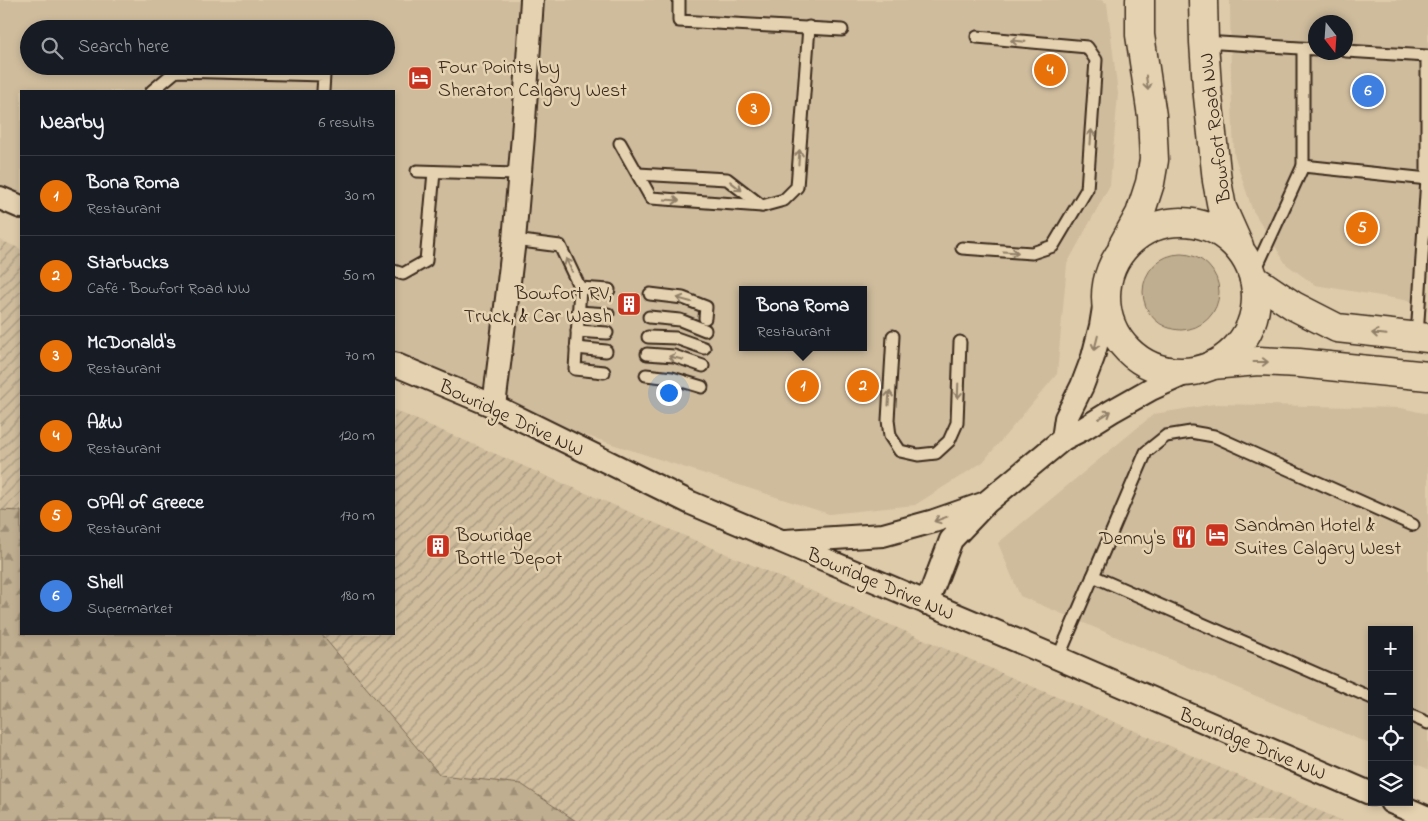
<!DOCTYPE html>
<html lang="en">
<head>
<meta charset="utf-8">
<style>
	:root { --surface:#171b24; --page:#242831; --text:#f1f3f6; --muted:#9ea1a6; --line:#363941; --accent:#c8321e }
	body { margin:0; font-family:"Indie Flower",sans-serif; background:var(--page); color:var(--text) }
	.controls { position:absolute; right:15px; bottom:15px; display:grid; overflow:hidden; border-radius:0px; box-shadow:0 2px 8px #0003 }
	.controls button { width:45px; height:45px; display:grid; place-items:center; padding:0; border:0; border-bottom:1px solid var(--line); background:var(--surface); color:var(--text); font:25px sans-serif }
	.compass { position:absolute; left:1308px; top:15px; width:45px; height:45px; border-radius:50%; background:var(--surface); box-shadow:0 2px 8px #0003; rotate:163deg }
	.you { position:absolute; left:668px; top:392px; width:18px; height:18px; margin:-12px; border:4px solid #fff; border-radius:50%; background:#1a73e8; box-shadow:0 0 0 8px #1a73e833 }
	.badge { display:grid; place-items:center; width:32px; height:32px; border-radius:50%; background:var(--accent); color:#fff; font-size:16px; font-weight:700 }
	.pin { position:absolute; translate:-50% -50%; border:2px solid #fff; box-shadow:0 1px 5px #0006 }
	.popup { position:absolute; left:739px; top:286px; width:128px; height:65px; box-sizing:border-box; display:grid; place-content:center; border-radius:0px; background:var(--surface); filter:drop-shadow(0 1px 4px #0005); font-size:16px; white-space:nowrap; color:var(--muted) }
	.popup b { font-size:19px; color:var(--text) }
	.popup::after { content:''; position:absolute; left:50%; top:100%; margin-left:-10px; border:10px solid transparent; border-top-color:var(--surface) }
	.list { margin:0; padding:0; list-style:none }
	h2 { display:flex; justify-content:space-between; align-items:center; height:65px; margin:0; padding:0 20px; font-size:21px }
	h2 small { font-size:16px; font-weight:400; color:var(--muted) }
	.list li { display:grid; grid-template-columns:32px 1fr auto; gap:15px; align-items:center; box-sizing:border-box; height:80px; padding:0 20px; border-top:1px solid var(--line) }
	.list b { display:block; font-size:19px; white-space:nowrap }
	.list p { margin:0; font-size:16px; white-space:nowrap; color:var(--muted) }
	.list em { font-size:16px; font-style:normal; color:var(--muted) }
	.icon { flex:none; width:28px; height:28px; fill:none; stroke:currentColor; stroke-width:2; stroke-linecap:round; stroke-linejoin:round }
	.map { position:relative; flex:none; width:1428px; height:821px; overflow:hidden }
	.search { position:absolute; background:var(--surface); box-shadow:0 2px 8px #0003; left:20px; top:20px; width:375px; height:55px; display:flex; align-items:center; gap:12px; box-sizing:border-box; padding:0 18px; border-radius:28px; color:var(--muted); font-size:19px }
	.panel { position:absolute; background:var(--surface); box-shadow:0 2px 8px #0003; left:20px; top:90px; width:375px; height:545px; border-radius:0px }
	.map>svg:first-child { display:block }
	.built { fill:#cfbc9d; fill-rule:evenodd }
	.industrial { fill:url(#industrial-furrows) }
	.green { fill:#c0ae90; stroke:#7e6c57 }
	.forest { fill:url(#forest-firs); stroke:#7e6c57 }
	.lines { fill:none; stroke-linecap:round; stroke-linejoin:round }
	.service-casing { stroke:#3b2a1e; stroke-width:15 }
	.minor-casing { stroke:#3b2a1e; stroke-width:26 }
	.tertiary-casing { stroke:#3b2a1e; stroke-width:31 }
	.service { stroke:#e5d2b0; stroke-width:11 }
	.minor { stroke:#e5d2b0; stroke-width:22 }
	.tertiary { stroke:#e5d2b0; stroke-width:28 }
	.oneway { stroke:#907e67 }
	.labels { text-anchor:middle; stroke-width:5; stroke-linejoin:round; paint-order:stroke }
	.poi-label { font-size:20px; fill:#3b2a1e; stroke:#e5d2b0; text-anchor:start }
	.street-label { font-size:20px; fill:#3b2a1e; stroke:#e5d2b0 }
</style>
</head>
<body>
<div class="map">
<svg width="1428" height="821" viewBox="0 0 1428 821">
	<defs>
		<pattern id="industrial-furrows" width="10" height="10" patternUnits="userSpaceOnUse" patternTransform="scale(1.25)"><rect width="10" height="10" fill="#cfbc9d"/><path d="M-1 1l2-2M0 10L10 0M9 11l2-2" fill="none" stroke="#a9997f"/></pattern>
		<pattern id="forest-firs" width="22" height="20" patternUnits="userSpaceOnUse" patternTransform="scale(1.25)"><rect width="22" height="20" fill="#c0ae90"/><path d="M5 1l3.5 6h-7zM16 11l3.5 6h-7z" fill="#9d8e75"/></pattern>
	</defs>
	<rect width="100%" height="100%" fill="#decbaa"/>
	<filter id="ink" filterUnits="userSpaceOnUse"><feTurbulence type="fractalNoise" baseFrequency=".02" numOctaves="2"/><feDisplacementMap in="SourceGraphic" scale="10" xChannelSelector="R" yChannelSelector="G"/><feConvolveMatrix kernelMatrix="1 2 1 2 8 2 1 2 1" color-interpolation-filters="sRGB"/></filter>
	<g filter="url(#ink)">
		<!-- built -->
		<g class="built">
			<path d="M0,0H1101L1107,3L1118,94L1110,185L1067,264L1057,374L983,462L915,505L829,514L494,406L394,364V91H21V207L0,198ZM29,29H386V66H29ZM743,290H863V347H743Z"/>
			<path d="M1230,0H1428V304L1315,285L1286,264L1252,209L1234,154L1231,79ZM1316,22H1346V52H1316Z"/>
			<path d="M1214,404L1401,408L1428,414V769L1409,761V630H1372V745L1020,596L998,543L1154,414Z"/>
		</g>
		<!-- industrial -->
		<g class="industrial">
			<path d="M0,240L21,249V511L0,510Z"/>
			<path d="M394,410L1343,821H576L521,784L440,775L321,634H394Z"/>
		</g>
		<!-- green -->
		<circle class="green" cx="1181" cy="292" r="38"/>
		<!-- forest -->
		<path class="forest" d="M0,510L21,511V634H321L440,775L521,784L576,821H0Z"/>
		<g class="lines">
			<defs>
				<g id="service">
					<path d="M679,0V21L842,30"/>
					<path d="M1204,42L1316,49"/>
					<path d="M1346,51L1427,56V178L1417,337"/>
					<path d="M152,91L176,71L324,75L323,91"/>
					<path d="M620,143L651,198L762,206L784,200L797,187L809,27"/>
					<path d="M1303,166V49"/>
					<path d="M417,171L519,174"/>
					<path d="M638,174L727,179L762,206"/>
					<path d="M514,240L560,246L580,288L575,369L604,372"/>
					<path d="M962,248L1032,253L1053,246L1087,189L1096,60L1087,47L977,37"/>
					<path d="M394,271L403,274L426,261L434,172"/>
					<path d="M1253,275L1303,166L1428,179"/>
					<path d="M580,288L609,290"/>
					<path d="M650,294L683,298L706,307L705,318"/>
					<path d="M578,312L608,314"/>
					<path d="M649,317L680,320L705,330"/>
					<path d="M577,331L607,333"/>
					<path d="M893,336L888,420L890,436L900,451L918,455L936,453L949,441L957,423L960,342"/>
					<path d="M648,337L676,338L704,348"/>
					<path d="M576,348L606,351"/>
					<path d="M647,354L674,356L703,366"/>
					<path d="M646,375L672,378L702,387"/>
					<path d="M1093,576L1372,698"/>
					<path d="M1058,658L1146,452L1166,436L1191,432L1214,436L1413,525"/>
					<path d="M1409,715L1428,723"/>
				</g>
				<g id="minor">
					<path d="M0,198L21,207"/>
					<path d="M394,364L494,406L691,503L1058,658L1372,794"/>
					<path d="M494,406L514,240L523,136L532,0"/>
					<path d="M1063,439L1066,418L1082,386L1093,357L1101,326L1106,295"/>
					<path d="M785,541L883,535L934,521L983,504"/>
					<path d="M927,603L951,540L987,502L1063,439L1083,429L1112,411L1151,389L1191,371"/>
					<path d="M1391,802L1428,818"/>
				</g>
				<g id="tertiary">
					<path d="M1203,0L1204,42L1207,87L1217,181L1222,208L1239,246"/>
					<circle cx="1181" cy="297" r="75"/>
					<path d="M1123,245L1140,214L1150,183L1154,160L1152,116L1140,35V0"/>
					<path d="M1254,279L1294,306L1337,328L1428,338"/>
					<path d="M1212,365L1258,361L1299,363L1428,376"/>
				</g>
			</defs>
			<!-- service casing -->
			<use href="#service" class="service-casing"/>
			<!-- minor casing -->
			<use href="#minor" class="minor-casing"/>
			<!-- tertiary casing -->
			<use href="#tertiary" class="tertiary-casing"/>
			<!-- service -->
			<use href="#service" class="service"/>
			<!-- minor -->
			<use href="#minor" class="minor"/>
			<!-- tertiary -->
			<use href="#tertiary" class="tertiary"/>
		</g>
		<!-- one-way arrows -->
		<defs><path id="oneway-shaft" d="M-6 0H5M1.5-3L5.5 0L1.5 3" fill="none" stroke-width="1.6" stroke-linecap="round" stroke-linejoin="round" transform="scale(1.25)"/></defs>
		<g class="oneway">
			<use href="#oneway-shaft" transform="translate(1018 41) rotate(-175)"/>
			<use href="#oneway-shaft" transform="translate(1147 83) rotate(82)"/>
			<use href="#oneway-shaft" transform="translate(1091 137) rotate(-86)"/>
			<use href="#oneway-shaft" transform="translate(799 157) rotate(-86)"/>
			<use href="#oneway-shaft" transform="translate(736 186) rotate(38)"/>
			<use href="#oneway-shaft" transform="translate(672 200) rotate(4)"/>
			<use href="#oneway-shaft" transform="translate(1011 252) rotate(4)"/>
			<use href="#oneway-shaft" transform="translate(569 265) rotate(-115)"/>
			<use href="#oneway-shaft" transform="translate(684 300) rotate(-165)"/>
			<use href="#oneway-shaft" transform="translate(1379 334) rotate(-174)"/>
			<use href="#oneway-shaft" transform="translate(1096 343) rotate(104)"/>
			<use href="#oneway-shaft" transform="translate(676 358) rotate(-167)"/>
			<use href="#oneway-shaft" transform="translate(1261 362)"/>
			<use href="#oneway-shaft" transform="translate(958 391) rotate(92)"/>
			<use href="#oneway-shaft" transform="translate(889 398) rotate(-86)"/>
			<use href="#oneway-shaft" transform="translate(1105 415) rotate(-32)"/>
			<use href="#oneway-shaft" transform="translate(941 519) rotate(160)"/>
		</g>
	</g>
	<!-- icons -->
	<defs>
		<symbol id="hotel-square" viewBox="-11 -11 22 22"><rect x="-9" y="-9" width="18" height="18" rx="4" fill="#c8321e" stroke="#e5d2b0"/><path d="M-6-4.5h1.5V1H6V5H4.5V3h-9V5H-6ZM-4 0a1.8 1.8 0 1 1 3.6 0ZM.5 0V-2.5h3Q6-2.5 6 0Z" fill="#fff"/></symbol>
		<symbol id="building-square" viewBox="-11 -11 22 22"><rect x="-9" y="-9" width="18" height="18" rx="4" fill="#c8321e" stroke="#e5d2b0"/><path d="M-4-6H4V6H1V3H-1V6H-4ZM-2.5-4.3h1.7v1.8h-1.7ZM.8-4.3h1.7v1.8H.8ZM-2.5-1h1.7V.8h-1.7ZM.8-1h1.7V.8H.8Z" fill="#fff"/></symbol>
		<symbol id="restaurant-square" viewBox="-11 -11 22 22"><rect x="-9" y="-9" width="18" height="18" rx="4" fill="#c8321e" stroke="#e5d2b0"/><path d="M-5-6h1v4h1v-4h1v4h1v-4h1v5L-1.5 .5V6h-2V.5L-5-1ZM5-6V6H3V1.5H1.5Q1.5-4 5-6Z" fill="#fff"/></symbol>
	</defs>
	<g fill-rule="evenodd">
		<use href="#hotel-square" x="406" y="64" width="28" height="28"/>
		<use href="#building-square" x="615" y="290" width="28" height="28"/>
		<use href="#hotel-square" x="1203" y="521" width="28" height="28"/>
		<use href="#restaurant-square" x="1170" y="523" width="28" height="28"/>
		<use href="#building-square" x="424" y="532" width="28" height="28"/>
	</g>
	<g class="labels">
		<!-- poi labels -->
		<g class="poi-label">
			<text x="438" y="73">Four Points by<tspan x="438" dy="23">Sheraton Calgary West</tspan></text>
			<text x="612" y="299" text-anchor="end">Bowfort RV,<tspan x="612" dy="23">Truck, &amp; Car Wash</tspan></text>
			<text x="1234" y="531">Sandman Hotel &amp;<tspan x="1234" dy="23">Suites Calgary West</tspan></text>
			<text x="456" y="541">Bowridge<tspan x="456" dy="23">Bottle Depot</tspan></text>
			<text x="1166" y="544" text-anchor="end">Denny's</text>
		</g>
		<!-- street labels -->
		<g class="street-label">
			<text transform="translate(1214 128) rotate(-97)" y="7">Bowfort Road NW</text>
			<text transform="translate(512 417) rotate(25)" y="7">Bowridge Drive NW</text>
			<text transform="translate(881 583) rotate(23)" y="7">Bowridge Drive NW</text>
			<text transform="translate(1253 743) rotate(23)" y="7">Bowridge Drive NW</text>
		</g>
	</g>
</svg>
<div class="controls">
<button>+</button>
<button>−</button>
<button><svg class="icon" aria-label="locate" viewBox="0 0 24 24"><circle cx="12" cy="12" r="6"/><path d="M12 2v4M12 18v4M2 12h4M18 12h4"/></svg></button>
<button><svg class="icon" aria-label="layers" viewBox="0 0 24 24"><path d="M12 4l9 5-9 5-9-5zM3 14l9 5 9-5"/></svg></button>
</div>
<svg class="compass" viewBox="-18 -18 36 36"><path d="M0-13l5 13h-10z" fill="#e53935"/><path d="M0 13l5-13h-10z" fill="#9ea1a6"/></svg>
<div class="you"></div>
<div class="pin badge" style="left:803px;top:386px;background:#e8710a">1</div>
<div class="popup"><b>Bona Roma</b>Restaurant</div>
<div class="pin badge" style="left:863px;top:386px;background:#e8710a">2</div>
<div class="pin badge" style="left:754px;top:109px;background:#e8710a">3</div>
<div class="pin badge" style="left:1050px;top:70px;background:#e8710a">4</div>
<div class="pin badge" style="left:1362px;top:228px;background:#e8710a">5</div>
<div class="pin badge" style="left:1368px;top:91px;background:#3f7fe0">6</div>
<div class="search"><svg class="icon" aria-label="search" viewBox="0 0 24 24"><circle cx="10" cy="10" r="6"/><path d="M15 15l6 6"/></svg>Search here</div>
<section class="panel">
<h2>Nearby<small>6 results</small></h2>
<ul class="list">
<li><span class="badge" style="background:#e8710a">1</span><div><b>Bona Roma</b><p>Restaurant</p></div><em>30 m</em></li>
<li><span class="badge" style="background:#e8710a">2</span><div><b>Starbucks</b><p>Café · Bowfort Road NW</p></div><em>50 m</em></li>
<li><span class="badge" style="background:#e8710a">3</span><div><b>McDonald's</b><p>Restaurant</p></div><em>70 m</em></li>
<li><span class="badge" style="background:#e8710a">4</span><div><b>A&amp;W</b><p>Restaurant</p></div><em>120 m</em></li>
<li><span class="badge" style="background:#e8710a">5</span><div><b>OPA! of Greece</b><p>Restaurant</p></div><em>170 m</em></li>
<li><span class="badge" style="background:#3f7fe0">6</span><div><b>Shell</b><p>Supermarket</p></div><em>180 m</em></li>
</ul>
</section>
</div>
</body>
</html>
